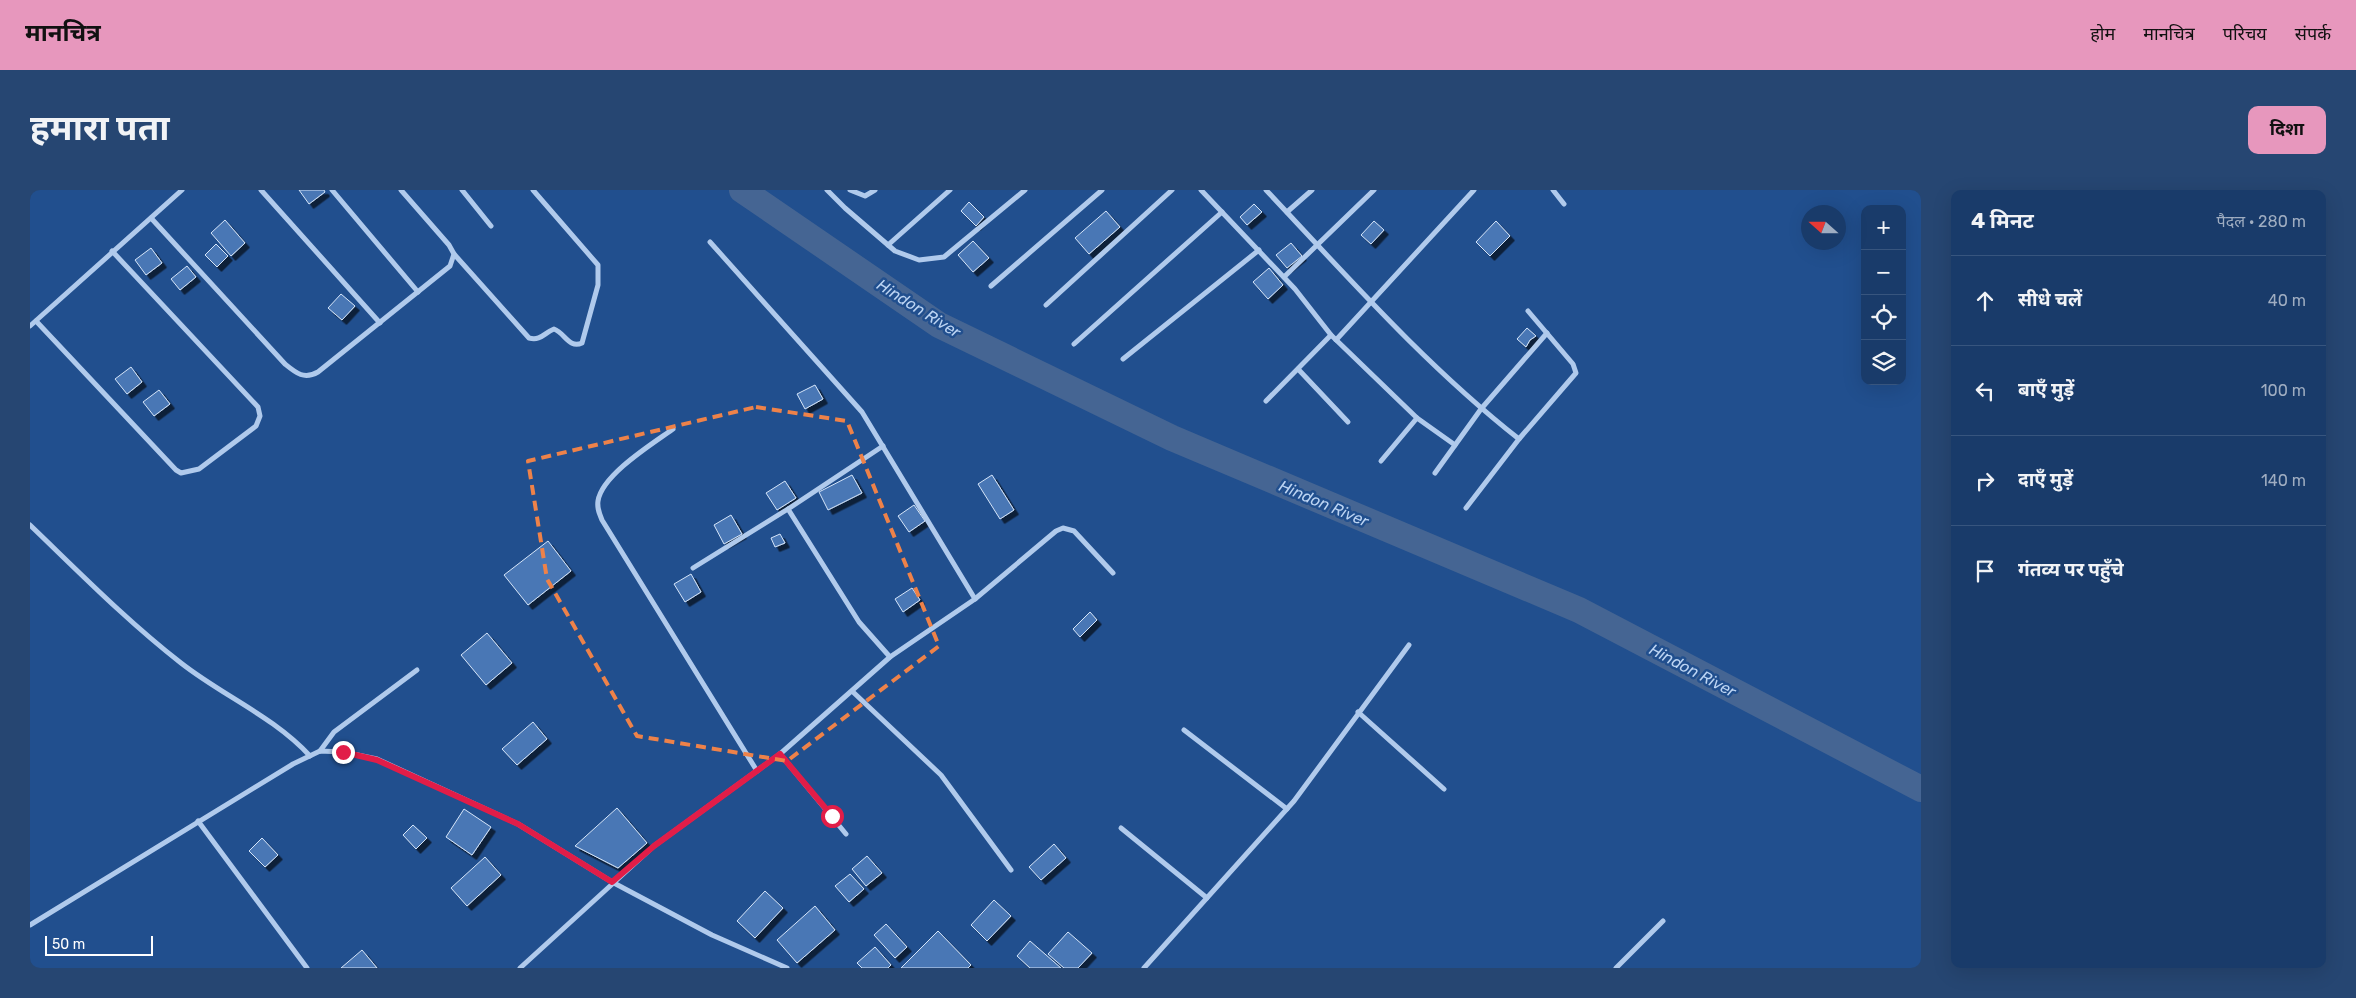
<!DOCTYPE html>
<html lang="hi">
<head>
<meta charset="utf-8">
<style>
	:root { --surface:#193b6a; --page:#264672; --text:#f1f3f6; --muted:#9fadc1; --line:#37557e; --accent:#e797bd }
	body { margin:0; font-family:Rubik,"Noto Sans Devanagari",sans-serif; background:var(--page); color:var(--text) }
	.controls { position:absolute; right:15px; top:15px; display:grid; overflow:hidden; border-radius:10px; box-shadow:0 5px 20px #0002 }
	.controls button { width:45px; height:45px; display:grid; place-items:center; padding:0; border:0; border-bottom:1px solid var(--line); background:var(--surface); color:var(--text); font:25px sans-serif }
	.compass { position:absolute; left:1771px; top:15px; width:45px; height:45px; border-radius:50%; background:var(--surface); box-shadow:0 5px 20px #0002; rotate:291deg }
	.scale { position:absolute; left:15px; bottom:12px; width:108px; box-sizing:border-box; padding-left:5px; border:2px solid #fff; border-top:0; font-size:14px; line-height:18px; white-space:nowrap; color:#fff; -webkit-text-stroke:4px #214f8e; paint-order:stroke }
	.stop { position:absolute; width:15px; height:15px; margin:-11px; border:4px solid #e11d48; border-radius:50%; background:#fff }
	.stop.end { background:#e11d48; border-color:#fff; box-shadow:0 1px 5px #0008 }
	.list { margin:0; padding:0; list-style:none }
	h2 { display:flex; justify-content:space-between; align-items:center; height:65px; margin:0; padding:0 20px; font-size:21px }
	h2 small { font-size:16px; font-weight:400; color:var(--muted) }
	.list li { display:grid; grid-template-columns:32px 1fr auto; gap:15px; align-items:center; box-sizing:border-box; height:90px; padding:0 20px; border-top:1px solid var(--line) }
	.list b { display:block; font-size:19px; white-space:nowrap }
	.list em { font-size:16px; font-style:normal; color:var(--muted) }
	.icon { flex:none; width:28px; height:28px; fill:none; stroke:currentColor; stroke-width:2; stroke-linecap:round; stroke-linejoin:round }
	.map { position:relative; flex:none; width:1891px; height:778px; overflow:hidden; border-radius:10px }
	header { display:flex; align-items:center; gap:30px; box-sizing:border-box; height:70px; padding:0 25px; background:var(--accent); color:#111 }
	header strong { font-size:24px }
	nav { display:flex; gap:28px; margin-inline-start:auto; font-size:18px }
	.intro { display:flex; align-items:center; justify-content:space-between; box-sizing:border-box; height:120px; padding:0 30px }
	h1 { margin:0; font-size:35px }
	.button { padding:12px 22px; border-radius:10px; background:var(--accent); color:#111; font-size:18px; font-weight:700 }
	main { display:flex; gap:30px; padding:0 30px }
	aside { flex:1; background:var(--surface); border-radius:10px; box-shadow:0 5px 20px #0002 }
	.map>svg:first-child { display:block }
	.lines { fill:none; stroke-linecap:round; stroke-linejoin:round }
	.river { stroke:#456593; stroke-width:26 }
	.building { fill:#4a77b5; stroke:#d5e5f9; filter:url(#shadow) }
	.street { stroke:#b0caec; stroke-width:5 }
	.route { stroke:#e11d48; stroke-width:6 }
	.marked { fill:none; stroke:#ee8249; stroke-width:4; stroke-dasharray:10 6; stroke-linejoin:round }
	.labels { text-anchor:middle; stroke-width:5; stroke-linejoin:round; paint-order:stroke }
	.water-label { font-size:16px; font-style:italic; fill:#bcd4f3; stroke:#214f8e }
</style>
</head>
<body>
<header>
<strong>मानचित्र</strong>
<nav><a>होम</a><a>मानचित्र</a><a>परिचय</a><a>संपर्क</a></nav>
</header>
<div class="intro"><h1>हमारा पता</h1><a class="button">दिशा</a></div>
<main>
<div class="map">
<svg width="1891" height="778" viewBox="0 0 1891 778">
	<defs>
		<filter id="shadow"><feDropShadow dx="4.5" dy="4.5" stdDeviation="0" flood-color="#0009"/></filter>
	</defs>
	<rect width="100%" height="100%" fill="#214f8e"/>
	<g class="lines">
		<!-- river -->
		<path class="river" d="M712,0L909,135L1142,248L1549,420L1891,599"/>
	</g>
	<!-- building -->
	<g class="building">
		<path d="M269,0H294L295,2L279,14Z"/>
		<path d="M939,12L954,27L946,36L931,21Z"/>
		<path d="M1224,14L1232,22L1217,35L1210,27Z"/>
		<path d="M1076,21L1090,37L1059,64L1045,48Z"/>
		<path d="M195,30L215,53L201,66L181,43Z"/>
		<path d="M1344,31L1354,40L1341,54L1331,45Z"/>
		<path d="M1466,31L1480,46L1460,66L1446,52Z"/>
		<path d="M943,51L959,68L943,82L928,65Z"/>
		<path d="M1261,53L1272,66L1257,78L1246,65Z"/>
		<path d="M186,54L198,66L187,77L175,65Z"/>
		<path d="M121,58L132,73L116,85L105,70Z"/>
		<path d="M157,76L166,87L150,100L141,89Z"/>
		<path d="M1239,78L1253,95L1238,109L1223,92Z"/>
		<path d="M311,104L325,116L312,130L298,118Z"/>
		<path d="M1497,138L1506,146L1500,150L1496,157L1487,149Z"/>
		<path d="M101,177L112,192L97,204L85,189Z"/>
		<path d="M785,195L793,209L775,219L767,204Z"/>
		<path d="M129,200L140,214L124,226L113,212Z"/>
		<path d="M822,285L832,303L798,320L789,302Z"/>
		<path d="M962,285L984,320L970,329L948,294Z"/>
		<path d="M755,291L766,308L747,320L736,303Z"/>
		<path d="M884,315L895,331L879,342L868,326Z"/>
		<path d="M701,325L712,344L694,354L684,335Z"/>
		<path d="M750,344L755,353L745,357L741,348Z"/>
		<path d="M518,351L541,381L498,415L474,385Z"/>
		<path d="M661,384L671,402L655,412L644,394Z"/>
		<path d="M882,398L890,410L873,422L865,409Z"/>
		<path d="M1060,422L1067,430L1050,447L1043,439Z"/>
		<path d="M457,443L482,473L456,495L431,465Z"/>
		<path d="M503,532L517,549L487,575L472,559Z"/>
		<path d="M587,618L617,653L588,678L545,656Z"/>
		<path d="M434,619L461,637L442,665L416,647Z"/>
		<path d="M383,635L397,648L386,659L373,645Z"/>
		<path d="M232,648L248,665L235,677L219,661Z"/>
		<path d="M1024,654L1036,668L1011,690L999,677Z"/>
		<path d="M837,666L852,683L836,696L822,679Z"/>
		<path d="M455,667L471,685L437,716L421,698Z"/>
		<path d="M820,684L834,699L819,712L805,696Z"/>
		<path d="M735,701L753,718L725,748L707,731Z"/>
		<path d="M964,710L981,726L957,751L941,735Z"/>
		<path d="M785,716L805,740L767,773L747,750Z"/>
		<path d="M856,734L877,757L865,768L844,745Z"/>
		<path d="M908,741L941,775L938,778H871Z"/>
		<path d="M1038,742L1062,763L1048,778H1034L1018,764Z"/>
		<path d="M1000,751L1031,778H1000L987,766Z"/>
		<path d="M845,757L861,775L858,778H832L827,773Z"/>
		<path d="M332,760L347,778H311Z"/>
	</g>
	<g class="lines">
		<!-- street -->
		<g class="street">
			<path d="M231,0L350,133"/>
			<path d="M302,0L388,102"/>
			<path d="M432,0L461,36"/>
			<path d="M797,0L815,18L865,61L889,70L914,67L995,0"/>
			<path d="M820,0L835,6L845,0"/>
			<path d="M1171,0L1265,99L1301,145L1387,228L1425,255"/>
			<path d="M1236,0C1317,86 1396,176 1489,249"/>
			<path d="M1523,0L1534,14"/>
			<path d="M1257,22L1282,0"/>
			<path d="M121,28L255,174C266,183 274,190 288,182L420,76L424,64L419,55L371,0"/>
			<path d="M680,52L832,222L945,409"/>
			<path d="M858,55L920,0"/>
			<path d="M424,64L499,148C511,151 514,143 524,139C535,143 539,159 552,153L568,95V75L503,0"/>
			<path d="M1254,87L1344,0"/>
			<path d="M961,96L1072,0"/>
			<path d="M1016,115L1142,0"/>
			<path d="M6,131L146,280L151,283L169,279L226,236L230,226L228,217L82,61"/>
			<path d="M0,136L152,0"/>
			<path d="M1306,150L1444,0"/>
			<path d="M1044,154L1192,22"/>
			<path d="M1093,169L1229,60"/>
			<path d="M1268,179L1318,232"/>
			<path d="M1236,211L1301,145"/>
			<path d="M643,239C622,254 572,285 568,311C567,318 569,323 572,330L727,581"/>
			<path d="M1351,271L1387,228"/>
			<path d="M1405,283L1451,219L1517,143"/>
			<path d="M1436,318L1489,249L1546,183L1543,174L1498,121"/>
			<path d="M758,319L829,432L860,467"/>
			<path d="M0,335C49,382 97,431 151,473C193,506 243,526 280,566"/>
			<path d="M663,378L758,319L853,256"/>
			<path d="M823,502L911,585L981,680"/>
			<path d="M1328,522L1414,599"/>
			<path d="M1154,540L1257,619"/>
			<path d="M290,561L304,542L387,480"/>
			<path d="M750,564L816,644"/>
			<path d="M168,631L277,778"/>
			<path d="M1091,638L1177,708"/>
			<path d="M0,735L263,574L290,561L313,562L347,569L488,634L582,692L682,745L757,778"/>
			<path d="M490,778L624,656L750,564L860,467L945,409L1026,341L1033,338L1044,341L1083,383"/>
			<path d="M1114,778L1264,611L1379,455"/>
			<path d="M1586,778L1633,731"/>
		</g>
	</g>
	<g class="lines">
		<!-- route -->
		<path class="route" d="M313,562L347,570L488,634L582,692L624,656L750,564L802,626"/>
	</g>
	<!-- marked area -->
	<path class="marked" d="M726,217L817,231L909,456L757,571L607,546L517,389L498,271Z"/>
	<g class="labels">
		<!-- water labels -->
		<g class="water-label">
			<text transform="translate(889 118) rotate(32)" y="6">Hindon River</text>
			<text transform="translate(1294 313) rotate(23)" y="6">Hindon River</text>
			<text transform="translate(1663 480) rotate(28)" y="6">Hindon River</text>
		</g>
	</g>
</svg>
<div class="controls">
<button>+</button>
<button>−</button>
<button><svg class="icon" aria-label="locate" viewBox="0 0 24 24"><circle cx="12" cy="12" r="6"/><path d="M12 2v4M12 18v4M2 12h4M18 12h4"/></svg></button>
<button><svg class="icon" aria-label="layers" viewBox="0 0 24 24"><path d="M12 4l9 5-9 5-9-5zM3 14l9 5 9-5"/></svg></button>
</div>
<svg class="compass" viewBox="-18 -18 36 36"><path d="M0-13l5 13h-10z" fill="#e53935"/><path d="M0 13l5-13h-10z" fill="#9fadc1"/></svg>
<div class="scale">50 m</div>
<div class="stop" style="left:802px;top:626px"></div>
<div class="stop end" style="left:313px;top:562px"></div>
</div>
<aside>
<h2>4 मिनट<small>पैदल · 280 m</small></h2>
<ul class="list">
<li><svg class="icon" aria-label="ahead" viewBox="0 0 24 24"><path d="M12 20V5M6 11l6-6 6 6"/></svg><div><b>सीधे चलें</b></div><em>40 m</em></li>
<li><svg class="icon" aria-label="left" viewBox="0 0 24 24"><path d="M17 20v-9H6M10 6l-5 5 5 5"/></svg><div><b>बाएँ मुड़ें</b></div><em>100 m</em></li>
<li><svg class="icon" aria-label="right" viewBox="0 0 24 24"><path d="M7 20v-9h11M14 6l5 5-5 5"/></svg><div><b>दाएँ मुड़ें</b></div><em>140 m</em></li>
<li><svg class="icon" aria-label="arrive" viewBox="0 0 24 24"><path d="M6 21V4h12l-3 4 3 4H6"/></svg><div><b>गंतव्य पर पहुँचे</b></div></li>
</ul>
</aside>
</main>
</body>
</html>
